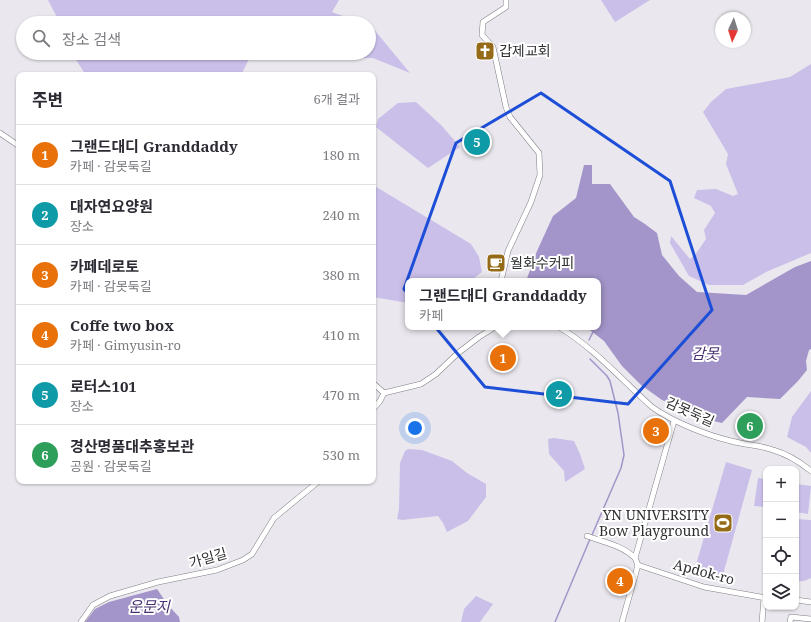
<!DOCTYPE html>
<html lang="ko">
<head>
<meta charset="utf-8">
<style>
	:root { --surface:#fff; --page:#f7f7f7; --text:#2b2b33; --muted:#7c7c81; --line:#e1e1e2; --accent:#ea580c }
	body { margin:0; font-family:"Noto Serif","Noto Sans KR",serif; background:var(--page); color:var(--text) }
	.controls { position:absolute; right:12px; bottom:12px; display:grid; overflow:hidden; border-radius:8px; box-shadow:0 1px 3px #0004 }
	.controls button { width:36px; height:36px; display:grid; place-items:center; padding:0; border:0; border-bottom:1px solid var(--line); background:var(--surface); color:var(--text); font:20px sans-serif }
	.compass { position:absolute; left:715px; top:12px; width:36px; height:36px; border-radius:50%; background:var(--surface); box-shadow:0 1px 3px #0004; rotate:184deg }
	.you { position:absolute; left:415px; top:428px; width:14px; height:14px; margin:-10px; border:3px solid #fff; border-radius:50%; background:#1a73e8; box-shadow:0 0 0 6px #1a73e833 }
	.badge { display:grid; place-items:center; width:26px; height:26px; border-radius:50%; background:var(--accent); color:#fff; font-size:13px; font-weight:700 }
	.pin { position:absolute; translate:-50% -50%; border:2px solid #fff; box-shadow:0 1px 4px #0006 }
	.popup { position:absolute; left:405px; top:278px; width:196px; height:52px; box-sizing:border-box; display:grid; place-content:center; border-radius:8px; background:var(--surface); filter:drop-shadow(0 1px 3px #0005); font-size:13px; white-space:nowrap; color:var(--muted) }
	.popup b { font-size:15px; color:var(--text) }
	.popup::after { content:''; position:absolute; left:50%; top:100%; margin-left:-8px; border:8px solid transparent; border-top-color:var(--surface) }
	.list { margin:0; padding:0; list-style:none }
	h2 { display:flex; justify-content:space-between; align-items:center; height:52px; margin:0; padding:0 16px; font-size:17px }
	h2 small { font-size:13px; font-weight:400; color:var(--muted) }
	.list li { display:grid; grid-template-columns:26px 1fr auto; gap:12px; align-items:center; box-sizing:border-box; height:60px; padding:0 16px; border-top:1px solid var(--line) }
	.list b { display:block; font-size:15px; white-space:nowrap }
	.list p { margin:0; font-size:13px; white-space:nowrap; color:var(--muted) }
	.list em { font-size:13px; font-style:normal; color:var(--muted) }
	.icon { flex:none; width:22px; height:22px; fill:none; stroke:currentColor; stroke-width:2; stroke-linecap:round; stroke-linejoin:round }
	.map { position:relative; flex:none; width:811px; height:622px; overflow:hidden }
	.search { position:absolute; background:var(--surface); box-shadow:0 1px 3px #0004; left:16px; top:16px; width:360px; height:44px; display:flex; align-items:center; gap:10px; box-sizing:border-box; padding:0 14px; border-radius:22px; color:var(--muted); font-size:15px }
	.panel { position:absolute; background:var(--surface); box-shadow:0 1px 3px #0004; left:16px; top:72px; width:360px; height:412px; border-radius:8px }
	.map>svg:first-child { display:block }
	.green { fill:#cabfe9 }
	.water { fill:#a395c9 }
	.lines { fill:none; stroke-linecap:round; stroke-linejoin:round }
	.stream { stroke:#a395c9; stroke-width:1.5 }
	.minor-casing { stroke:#807f85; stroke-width:6 }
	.minor { stroke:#fff; stroke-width:5 }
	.marked { fill:none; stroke:#1d4ed8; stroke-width:3; stroke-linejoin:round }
	.labels { text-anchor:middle; stroke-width:4; stroke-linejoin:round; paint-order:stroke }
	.poi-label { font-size:14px; fill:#302f32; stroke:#fff; text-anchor:start }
	.street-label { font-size:14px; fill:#302f32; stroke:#fff }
	.water-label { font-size:15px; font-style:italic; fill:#473171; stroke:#fff }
</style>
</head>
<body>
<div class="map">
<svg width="811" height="622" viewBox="0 0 811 622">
	<rect width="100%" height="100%" fill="#eae8ee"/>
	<!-- green -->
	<g class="green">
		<path d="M48,0H339L332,12L362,23H60Z"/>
		<path d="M601,0H650L615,22Z"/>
		<path d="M369,26L372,27L410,73L373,58L317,57L301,53H369Z"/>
		<path d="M73,53H252L241,75H170L162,72L160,75H86L78,63Z"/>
		<path d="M811,64V253L766,272L743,285H709L689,276L670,243L671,236L690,259L695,255L706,239L704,230L715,213L711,206L694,198L697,190L716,189L733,196L738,194L726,164L728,154L703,112L711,102L726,89L790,77Z"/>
		<path d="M416,102L442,126L460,147L428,168L376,127L378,119L398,103Z"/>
		<path d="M373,185L471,244L479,257L482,272L470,281H408V303L373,297Z"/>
		<path d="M811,391V453L806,447L787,437L792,417Z"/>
		<path d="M554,438L574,441L580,454L585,469L565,482L564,471L549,454L548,439Z"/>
		<path d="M408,449L422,450L452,461L467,473L486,484V497L468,521L447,532L443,523L438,516L402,520L397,519L399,509L400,463L405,451Z"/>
		<path d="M726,462L752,470L721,582L693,575Z"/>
		<path d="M758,478L766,479V507L754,506Z"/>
		<path d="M796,484L811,486L808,514L796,512Z"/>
		<path d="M796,519L811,520V578L804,581H796Z"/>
		<path d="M476,596L493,604L480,622H461L464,609Z"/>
	</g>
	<!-- water -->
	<g class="water">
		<path d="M584,165H592V184H610L634,217L645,224L657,233L662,255L679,276L697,292L746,295L795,267L811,261V349L809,350L806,361L807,370L798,381L780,399L747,397L722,423L705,419L662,400L641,385L622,366L604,341L586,327H598V281H526L537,251L553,216L576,198Z"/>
		<path d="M157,589L168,605L179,617L180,622H85L95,609L109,602Z"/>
	</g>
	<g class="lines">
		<!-- stream -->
		<g class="stream">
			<path d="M589,340L593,332"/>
			<path d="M590,359L607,376L610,381L618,413L624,455L621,468L592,535"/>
			<path d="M555,622L590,539"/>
		</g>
		<defs>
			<g id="minor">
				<path d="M0,133L19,146"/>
				<path d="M501,281L508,251L531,202L540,175L539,153L510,117L506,107L493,47L482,35L483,22L506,7V0"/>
				<path d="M559,327C594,348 622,380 652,407C673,422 706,435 731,441C745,445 760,445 773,450C787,454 800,462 811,471"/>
				<path d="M373,383L384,393"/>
				<path d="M384,393L421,384L436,374L458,353L479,337L495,327"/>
				<path d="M373,409L380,401L384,393"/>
				<path d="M587,536C603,542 622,545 635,558"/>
				<path d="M638,565L635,558L674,421"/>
				<path d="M638,565L704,587L766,598"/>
				<path d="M796,600L811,602"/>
				<path d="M81,622L93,605L110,596L158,582L217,570L243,560L252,554L274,518L319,481"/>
				<path d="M622,622L638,565"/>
				<path d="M762,622L764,598"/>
				<path d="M790,622L791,617L811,619"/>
			</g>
		</defs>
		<!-- minor casing -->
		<use href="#minor" class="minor-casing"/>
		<!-- minor -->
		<use href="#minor" class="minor"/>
	</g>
	<!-- marked area -->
	<path class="marked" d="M541,93L670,181L712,310L628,404L485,387L404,289L456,143Z"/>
	<!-- icons -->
	<defs>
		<symbol id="church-square" viewBox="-11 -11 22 22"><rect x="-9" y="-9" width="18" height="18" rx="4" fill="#966b17" stroke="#fff"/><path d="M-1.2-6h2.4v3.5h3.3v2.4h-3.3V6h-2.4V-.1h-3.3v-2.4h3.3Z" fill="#fff"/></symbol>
		<symbol id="cafe-square" viewBox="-11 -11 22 22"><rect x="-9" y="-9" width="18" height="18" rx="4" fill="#966b17" stroke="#fff"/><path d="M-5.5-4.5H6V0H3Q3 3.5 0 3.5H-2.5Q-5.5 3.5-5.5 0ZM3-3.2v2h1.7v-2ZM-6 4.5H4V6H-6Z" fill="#fff"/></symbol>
		<symbol id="stadium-square" viewBox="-11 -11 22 22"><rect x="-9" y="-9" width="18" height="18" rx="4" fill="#966b17" stroke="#fff"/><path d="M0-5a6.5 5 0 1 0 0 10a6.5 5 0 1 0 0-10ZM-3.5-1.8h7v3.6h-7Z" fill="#fff"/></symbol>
	</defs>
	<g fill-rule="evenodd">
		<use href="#church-square" x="474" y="40" width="22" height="22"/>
		<use href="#cafe-square" x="485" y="252" width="22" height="22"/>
		<use href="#stadium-square" x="712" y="512" width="22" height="22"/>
	</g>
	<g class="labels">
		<!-- poi labels -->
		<g class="poi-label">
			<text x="499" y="56">갑제교회</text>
			<text x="510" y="268">월화수커피</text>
			<text x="709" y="520" text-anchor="end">YN UNIVERSITY<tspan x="709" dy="16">Bow Playground</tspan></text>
		</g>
		<!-- street labels -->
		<g class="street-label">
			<text transform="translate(690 412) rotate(24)" y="5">감못둑길</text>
			<text transform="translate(208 558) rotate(-16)" y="5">가일길</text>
			<text transform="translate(704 572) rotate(15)" y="5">Apdok-ro</text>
		</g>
		<!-- water labels -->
		<g class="water-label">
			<text x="705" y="359">감못</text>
			<text x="149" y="612">운문지</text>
		</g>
	</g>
</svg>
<div class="controls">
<button>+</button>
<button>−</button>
<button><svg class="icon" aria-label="locate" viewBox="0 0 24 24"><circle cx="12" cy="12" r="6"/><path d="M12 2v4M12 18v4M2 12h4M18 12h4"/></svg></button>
<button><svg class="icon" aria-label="layers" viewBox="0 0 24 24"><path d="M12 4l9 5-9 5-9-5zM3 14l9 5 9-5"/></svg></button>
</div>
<svg class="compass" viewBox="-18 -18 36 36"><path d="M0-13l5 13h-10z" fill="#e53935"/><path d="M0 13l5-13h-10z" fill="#7c7c81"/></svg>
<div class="you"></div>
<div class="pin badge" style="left:503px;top:358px;background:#e8710a">1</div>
<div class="popup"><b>그랜드대디 Granddaddy</b>카페</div>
<div class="pin badge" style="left:559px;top:394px;background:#0f9aa8">2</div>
<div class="pin badge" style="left:656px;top:431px;background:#e8710a">3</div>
<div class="pin badge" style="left:620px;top:581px;background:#e8710a">4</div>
<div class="pin badge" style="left:477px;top:142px;background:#0f9aa8">5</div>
<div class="pin badge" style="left:750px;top:426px;background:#2e9e5b">6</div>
<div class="search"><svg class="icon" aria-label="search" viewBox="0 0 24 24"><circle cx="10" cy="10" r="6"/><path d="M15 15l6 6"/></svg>장소 검색</div>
<section class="panel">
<h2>주변<small>6개 결과</small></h2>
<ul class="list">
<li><span class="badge" style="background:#e8710a">1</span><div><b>그랜드대디 Granddaddy</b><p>카페 · 감못둑길</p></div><em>180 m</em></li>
<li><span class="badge" style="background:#0f9aa8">2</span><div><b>대자연요양원</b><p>장소</p></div><em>240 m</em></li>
<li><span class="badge" style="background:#e8710a">3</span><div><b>카페데로토</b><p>카페 · 감못둑길</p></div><em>380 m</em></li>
<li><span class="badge" style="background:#e8710a">4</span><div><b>Coffe two box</b><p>카페 · Gimyusin-ro</p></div><em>410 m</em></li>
<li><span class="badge" style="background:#0f9aa8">5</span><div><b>로터스101</b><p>장소</p></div><em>470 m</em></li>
<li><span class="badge" style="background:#2e9e5b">6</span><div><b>경산명품대추홍보관</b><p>공원 · 감못둑길</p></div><em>530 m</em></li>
</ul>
</section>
</div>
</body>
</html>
